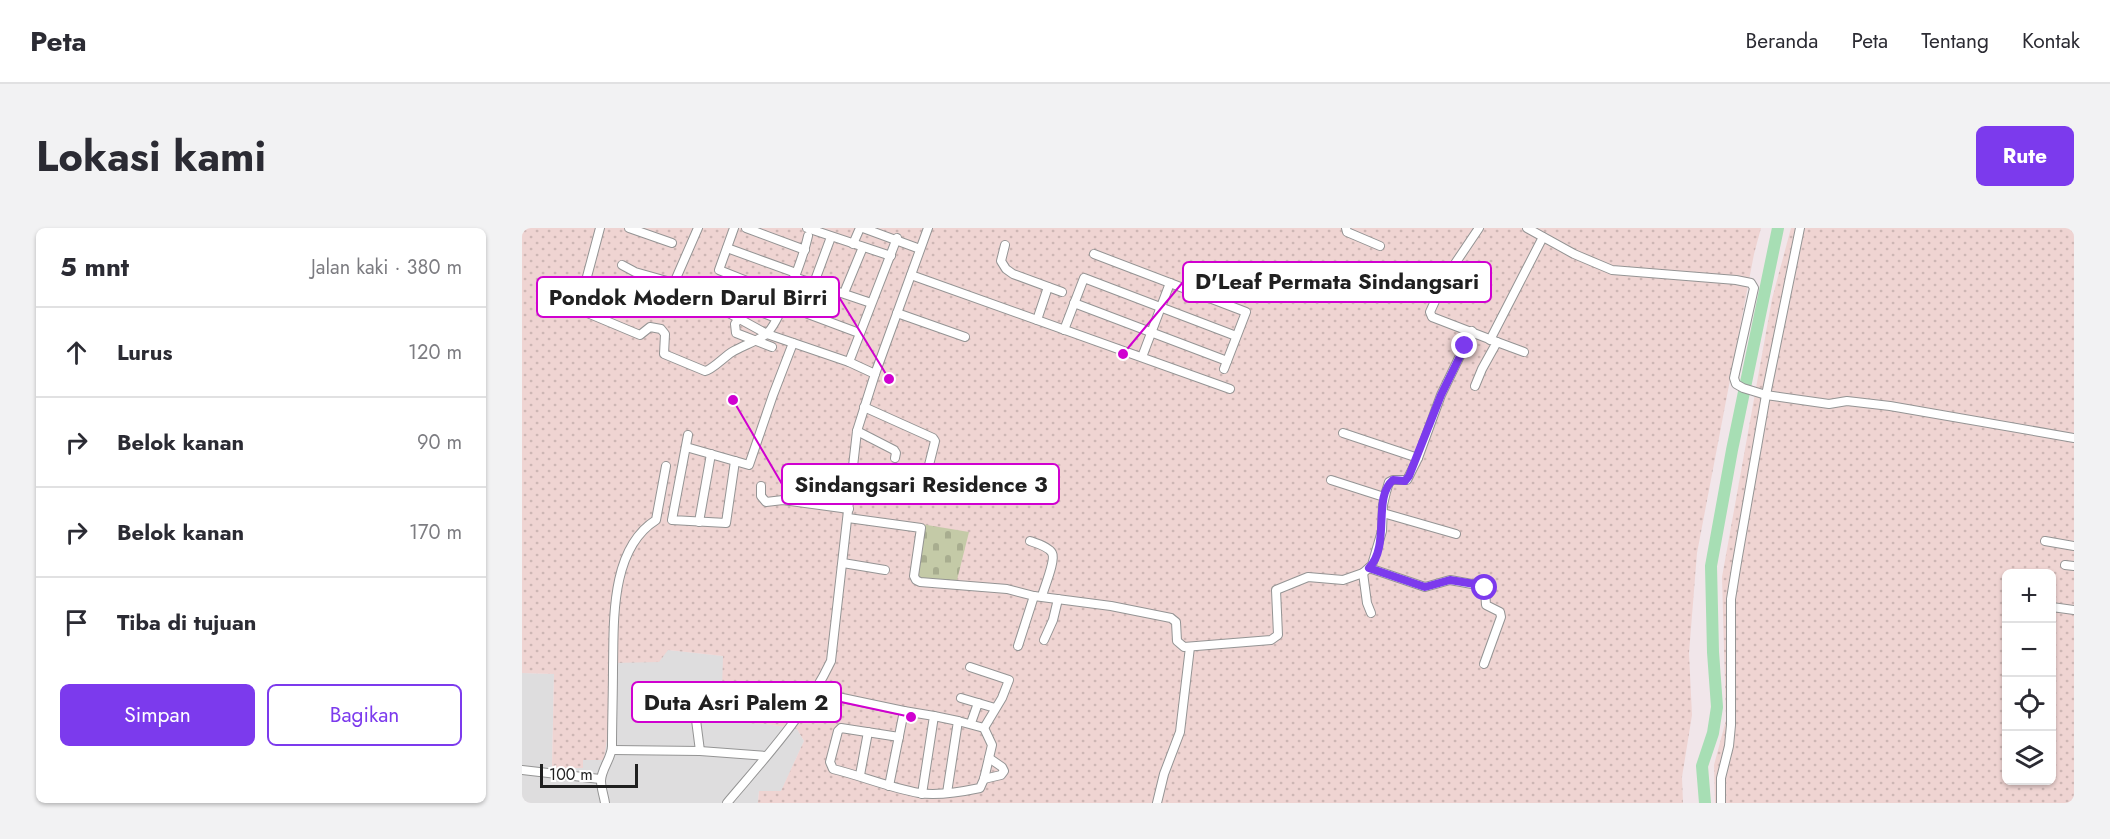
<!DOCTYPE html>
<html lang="id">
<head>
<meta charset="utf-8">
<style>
	:root { --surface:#fff; --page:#f2f2f3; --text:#2b2b33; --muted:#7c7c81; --line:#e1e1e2; --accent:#7c3aed }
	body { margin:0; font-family:Jost,sans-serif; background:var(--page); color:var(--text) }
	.controls { position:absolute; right:18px; bottom:18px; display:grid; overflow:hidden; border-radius:9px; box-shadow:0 2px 4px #0004 }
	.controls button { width:54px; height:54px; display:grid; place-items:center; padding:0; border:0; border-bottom:2px solid var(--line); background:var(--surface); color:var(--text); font:30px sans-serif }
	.scale { position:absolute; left:18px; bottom:15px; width:98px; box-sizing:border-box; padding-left:6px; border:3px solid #202020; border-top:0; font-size:16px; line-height:21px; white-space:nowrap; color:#202020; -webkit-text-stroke:4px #fff; paint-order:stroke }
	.stop { position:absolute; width:18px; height:18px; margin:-14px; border:4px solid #7c3aed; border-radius:50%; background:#fff }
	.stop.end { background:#7c3aed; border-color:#fff; box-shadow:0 2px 6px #0008 }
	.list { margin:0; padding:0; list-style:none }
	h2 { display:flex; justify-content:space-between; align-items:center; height:78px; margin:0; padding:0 24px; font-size:26px }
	h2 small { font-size:20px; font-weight:400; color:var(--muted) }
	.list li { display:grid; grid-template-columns:39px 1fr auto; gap:18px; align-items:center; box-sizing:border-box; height:90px; padding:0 24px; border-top:2px solid var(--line) }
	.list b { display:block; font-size:22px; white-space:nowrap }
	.list em { font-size:20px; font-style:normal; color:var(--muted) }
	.actions { display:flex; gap:12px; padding:18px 24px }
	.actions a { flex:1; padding:14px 0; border:2px solid var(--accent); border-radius:9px; text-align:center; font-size:21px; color:var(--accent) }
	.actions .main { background:var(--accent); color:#fff }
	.icon { flex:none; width:33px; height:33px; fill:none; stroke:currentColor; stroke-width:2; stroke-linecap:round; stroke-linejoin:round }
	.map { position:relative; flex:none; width:1552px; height:575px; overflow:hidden; border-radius:9px }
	header { display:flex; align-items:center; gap:36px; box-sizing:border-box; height:84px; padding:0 30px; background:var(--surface); border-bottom:2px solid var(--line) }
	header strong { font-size:28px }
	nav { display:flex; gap:33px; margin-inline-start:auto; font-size:21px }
	.intro { display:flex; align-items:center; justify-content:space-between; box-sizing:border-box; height:144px; padding:0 36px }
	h1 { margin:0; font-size:42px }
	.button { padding:15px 27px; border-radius:9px; background:var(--accent); color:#fff; font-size:21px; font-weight:700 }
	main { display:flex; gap:36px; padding:0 36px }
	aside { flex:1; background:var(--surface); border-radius:9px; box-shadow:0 2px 4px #0004 }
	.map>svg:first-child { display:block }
	.residential { fill:#deddde }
	.farmland { fill:url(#farmland-dots); fill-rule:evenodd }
	.cemetery { fill:url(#cemetery-stones) }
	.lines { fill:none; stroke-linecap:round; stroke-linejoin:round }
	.river { stroke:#a7deb4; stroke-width:12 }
	.minor-casing { stroke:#949494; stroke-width:10 }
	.minor { stroke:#fff; stroke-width:8 }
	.route { stroke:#7c3aed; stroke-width:8 }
	.leader { fill:none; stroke:#d000d0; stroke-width:2 }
	.callout-dot { fill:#d000d0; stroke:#fff; stroke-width:2 }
	.callout { fill:#fff; stroke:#d000d0; stroke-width:2 }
	.callout-label { font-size:22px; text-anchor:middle; font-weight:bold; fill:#202020 }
</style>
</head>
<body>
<header>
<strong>Peta</strong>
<nav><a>Beranda</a><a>Peta</a><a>Tentang</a><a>Kontak</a></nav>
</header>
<div class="intro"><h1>Lokasi kami</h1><a class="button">Rute</a></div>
<main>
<aside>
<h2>5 mnt<small>Jalan kaki · 380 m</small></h2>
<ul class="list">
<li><svg class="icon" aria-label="ahead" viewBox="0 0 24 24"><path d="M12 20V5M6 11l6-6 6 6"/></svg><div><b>Lurus</b></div><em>120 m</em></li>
<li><svg class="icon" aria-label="right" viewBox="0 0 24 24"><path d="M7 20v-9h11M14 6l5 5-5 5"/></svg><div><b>Belok kanan</b></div><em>90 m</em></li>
<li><svg class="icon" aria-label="right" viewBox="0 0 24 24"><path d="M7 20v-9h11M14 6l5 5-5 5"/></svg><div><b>Belok kanan</b></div><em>170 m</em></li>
<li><svg class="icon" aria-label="arrive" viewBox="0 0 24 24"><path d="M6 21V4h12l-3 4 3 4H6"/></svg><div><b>Tiba di tujuan</b></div></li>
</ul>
<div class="actions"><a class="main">Simpan</a><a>Bagikan</a></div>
</aside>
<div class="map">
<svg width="1552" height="575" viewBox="0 0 1552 575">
	<defs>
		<pattern id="farmland-dots" width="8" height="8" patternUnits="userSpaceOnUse" patternTransform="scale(1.5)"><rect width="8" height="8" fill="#efd4d2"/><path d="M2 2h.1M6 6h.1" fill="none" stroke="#cdb6b4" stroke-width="1.8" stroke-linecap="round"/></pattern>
		<pattern id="cemetery-stones" width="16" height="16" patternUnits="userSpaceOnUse" patternTransform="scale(1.5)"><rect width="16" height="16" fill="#c4caa7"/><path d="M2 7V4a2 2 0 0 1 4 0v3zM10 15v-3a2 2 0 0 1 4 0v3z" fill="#a8ad8f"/></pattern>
	</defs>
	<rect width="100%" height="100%" fill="#f1e6ea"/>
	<!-- residential -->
	<path class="residential" d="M146,422L202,428L244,496L275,501L282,513L259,564L237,563L236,575H0V445L32,446L30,540H61L60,532L88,434Z"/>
	<!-- farmland -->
	<g class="farmland">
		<path d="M0,0H1239L1232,26L1175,325L1167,425L1170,487L1160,549L1161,575H236L237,563H259L282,513L275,501L244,496L199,494L201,428L146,422L137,434L89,435V482L82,532H61V540H30L32,446L0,445Z"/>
		<path d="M1269,0H1552V575H1193L1192,537L1204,492L1200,349L1250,71ZM1484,346H1530V552H1484Z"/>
	</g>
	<!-- cemetery -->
	<path class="cemetery" d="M399,296L447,304L434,356L389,348Z"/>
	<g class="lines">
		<!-- river -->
		<path class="river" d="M1183,575L1180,538L1191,505L1195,479L1191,424L1189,338L1210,222L1256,0"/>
		<defs>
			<g id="minor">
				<path d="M78,0L58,75L63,84L118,107L128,99L139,101L143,106L142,126L183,143C190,142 202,129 210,124C220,118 233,114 243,107C257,98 282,26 286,8"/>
				<path d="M107,0L150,15"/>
				<path d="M212,0L197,42L265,69"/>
				<path d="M224,0L283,22"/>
				<path d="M285,0L369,28"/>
				<path d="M341,0L398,21"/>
				<path d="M824,0L825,4L858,18"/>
				<path d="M1005,0L1052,26L1090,42L1214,52L1229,55L1232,60L1212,150L1214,156L1221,160L1244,167L1307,176L1325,173L1368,178L1552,210"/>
				<path d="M331,16L338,0"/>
				<path d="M483,17L479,33L484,41L491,46L540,64"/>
				<path d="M205,20L274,45"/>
				<path d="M572,26L724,84L702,141"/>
				<path d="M100,37L113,44L152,55L245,106L327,134L353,146"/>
				<path d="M389,47L708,161"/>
				<path d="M272,49L349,75"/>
				<path d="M152,55L176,0"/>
				<path d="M292,55L309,9"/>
				<path d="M187,64L254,90"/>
				<path d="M322,65L341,19"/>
				<path d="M552,75L705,133"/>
				<path d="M262,77L337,105"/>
				<path d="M375,85L443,109"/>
				<path d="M217,90L213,96L214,105L250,119"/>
				<path d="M515,92L526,59"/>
				<path d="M542,102L562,50L714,108"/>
				<path d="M968,112L1021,9"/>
				<path d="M975,114L1002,124"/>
				<path d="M620,129L648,55"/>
				<path d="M327,134L375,10"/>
				<path d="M953,158L960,141L975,114L910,89L908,84L924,49L957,0"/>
				<path d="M342,179L411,210L413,213L407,237"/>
				<path d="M335,203L372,222L374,225L373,230"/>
				<path d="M166,207L150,292L204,295L213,233"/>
				<path d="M164,219L227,237L251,167L271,115"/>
				<path d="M896,230L919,167L950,103"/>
				<path d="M809,252L862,269"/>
				<path d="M239,258V268L244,274L261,272L327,281"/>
				<path d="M861,285L934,306"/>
				<path d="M326,290L399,300L392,348L394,352L398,354L485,361L512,368L589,378L649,390L654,394L655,413L662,419L749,412L756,407L754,362L786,349L821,352L841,345L850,337L860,303L861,277L864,264L867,254L871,252H885L896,230L821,205"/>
				<path d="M177,294L189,226"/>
				<path d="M508,313C514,315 527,319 530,325C534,332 522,360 520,368"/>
				<path d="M1523,313L1552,318"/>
				<path d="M321,335L363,342"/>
				<path d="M1543,337L1552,338"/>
				<path d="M847,340L903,359L928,352L961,358L963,362L964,377L978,384L979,389L962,436"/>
				<path d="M841,345L845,375L849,385"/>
				<path d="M1530,379L1552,382"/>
				<path d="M522,412L531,392L536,371"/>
				<path d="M496,418L512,368"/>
				<path d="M448,439L487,452L480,470L462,500"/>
				<path d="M292,464L382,483L367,558"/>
				<path d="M439,470L456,475"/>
				<path d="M382,483L412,488L400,566"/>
				<path d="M173,484L178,523"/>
				<path d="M412,488L436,493L425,565"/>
				<path d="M449,495L456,475L473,480"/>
				<path d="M377,509L319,500L316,503L308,534L311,541C340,548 368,560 397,565C416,568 439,564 458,560L462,551L470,517L462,500L436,493"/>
				<path d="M91,522L178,523L244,528"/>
				<path d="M0,542L78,551"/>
				<path d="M338,547L346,504"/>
				<path d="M462,551L479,547L482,543L480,539L467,530"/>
				<path d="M83,575C82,568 79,560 79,553C79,541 90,530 90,518C90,492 91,466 91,440C92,393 88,321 134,292L144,238"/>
				<path d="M205,575C242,531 284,486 309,433L335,203L353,146L406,0"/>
				<path d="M635,575L642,546L658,504L668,419"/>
				<path d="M1199,575V550L1207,518L1209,497V371L1215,334L1244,167L1278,0"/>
			</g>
		</defs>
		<!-- minor casing -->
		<use href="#minor" class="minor-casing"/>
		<!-- minor -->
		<use href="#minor" class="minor"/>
	</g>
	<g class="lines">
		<!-- route -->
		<path class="route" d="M943,118L919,167L887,248L883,253L871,252C850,270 869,317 847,340L903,359L928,352L959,357L963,360"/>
	</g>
	<!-- callouts -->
	<path class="leader" d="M601 126L661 54M367 151L317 69M211 172L260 256M389 489L319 474"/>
	<g class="callout-dot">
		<circle cx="601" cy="126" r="6"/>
		<circle cx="367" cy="151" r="6"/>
		<circle cx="211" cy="172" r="6"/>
		<circle cx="389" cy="489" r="6"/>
	</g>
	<g class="callout">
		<rect x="661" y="34" width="308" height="40" rx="6"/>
		<rect x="15" y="49" width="302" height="40" rx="6"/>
		<rect x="260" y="236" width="277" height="40" rx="6"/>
		<rect x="110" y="454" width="209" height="40" rx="6"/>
	</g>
	<g class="callout-label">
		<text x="815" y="61">D'Leaf Permata Sindangsari</text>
		<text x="166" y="77">Pondok Modern Darul Birri</text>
		<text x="399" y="264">Sindangsari Residence 3</text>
		<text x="214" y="482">Duta Asri Palem 2</text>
	</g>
</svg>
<div class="controls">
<button>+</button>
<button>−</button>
<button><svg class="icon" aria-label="locate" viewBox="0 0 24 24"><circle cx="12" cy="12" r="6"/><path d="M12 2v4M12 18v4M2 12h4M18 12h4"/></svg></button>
<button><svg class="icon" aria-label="layers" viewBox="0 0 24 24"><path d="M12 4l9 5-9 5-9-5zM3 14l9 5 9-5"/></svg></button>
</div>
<div class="scale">100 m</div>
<div class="stop" style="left:963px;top:360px"></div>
<div class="stop end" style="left:943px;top:118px"></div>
</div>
</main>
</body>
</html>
